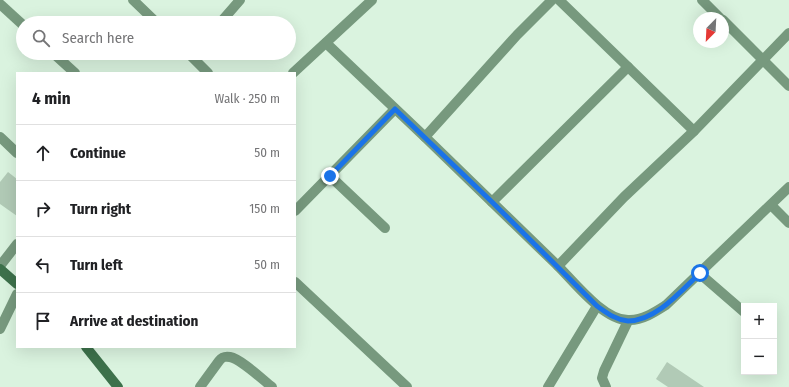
<!DOCTYPE html>
<html lang="en">
<head>
<meta charset="utf-8">
<style>
	:root { --surface:#fff; --page:#f2f2f2; --text:#202124; --muted:#757577; --line:#e0e0e0 }
	body { margin:0; font-family:"Fira Sans Condensed",sans-serif; background:var(--page); color:var(--text) }
	.controls { position:absolute; right:12px; bottom:12px; display:grid; overflow:hidden; border-radius:0px; box-shadow:0 4px 16px #0002 }
	.controls button { width:36px; height:36px; display:grid; place-items:center; padding:0; border:0; border-bottom:1px solid var(--line); background:var(--surface); color:var(--text); font:20px sans-serif }
	.compass { position:absolute; left:693px; top:12px; width:36px; height:36px; border-radius:50%; background:var(--surface); box-shadow:0 4px 16px #0002; rotate:204deg }
	.stop { position:absolute; width:12px; height:12px; margin:-9px; border:3px solid #1a73e8; border-radius:50%; background:#fff }
	.stop.end { background:#1a73e8; border-color:#fff; box-shadow:0 1px 4px #0008 }
	.list { margin:0; padding:0; list-style:none }
	h2 { display:flex; justify-content:space-between; align-items:center; height:52px; margin:0; padding:0 16px; font-size:17px }
	h2 small { font-size:13px; font-weight:400; color:var(--muted) }
	.list li { display:grid; grid-template-columns:26px 1fr auto; gap:12px; align-items:center; box-sizing:border-box; height:56px; padding:0 16px; border-top:1px solid var(--line) }
	.list b { display:block; font-size:15px; white-space:nowrap }
	.list em { font-size:13px; font-style:normal; color:var(--muted) }
	.icon { flex:none; width:22px; height:22px; fill:none; stroke:currentColor; stroke-width:2; stroke-linecap:round; stroke-linejoin:round }
	.map { position:relative; flex:none; width:789px; height:387px; overflow:hidden }
	.search { position:absolute; background:var(--surface); box-shadow:0 4px 16px #0002; left:16px; top:16px; width:280px; height:44px; display:flex; align-items:center; gap:10px; box-sizing:border-box; padding:0 14px; border-radius:22px; color:var(--muted); font-size:15px }
	.panel { position:absolute; background:var(--surface); box-shadow:0 4px 16px #0002; left:16px; top:72px; width:280px; height:276px; border-radius:0px }
	.map>svg:first-child { display:block }
	.building { fill:#b1cab6 }
	.lines { fill:none; stroke-linecap:round; stroke-linejoin:round }
	.street { stroke:#77997e; stroke-width:10 }
	.secondary { stroke:#3d714b; stroke-width:10 }
	.route { stroke:#1a73e8; stroke-width:5 }
</style>
</head>
<body>
<div class="map">
<svg width="789" height="387" viewBox="0 0 789 387">
	<rect width="100%" height="100%" fill="#daf3df"/>
	<!-- building -->
	<g class="building">
		<path d="M8,172L17,179V216L0,204V182Z"/>
		<path d="M667,362L704,387H668L656,379Z"/>
	</g>
	<g class="lines">
		<!-- street -->
		<g class="street">
			<path d="M133,0L157,23"/>
			<path d="M559,0L694,131"/>
			<path d="M702,0L720,18"/>
			<path d="M0,4L23,25"/>
			<path d="M723,20L789,86"/>
			<path d="M220,23L240,0"/>
			<path d="M326,43L425,137L558,266L624,197L694,131L789,33"/>
			<path d="M53,53L75,73"/>
			<path d="M188,53L208,73"/>
			<path d="M293,73L372,0"/>
			<path d="M0,137L17,153"/>
			<path d="M425,137L517,35L552,0"/>
			<path d="M330,176L385,228"/>
			<path d="M492,202L628,67"/>
			<path d="M771,205L789,223"/>
			<path d="M295,211L395,109"/>
			<path d="M0,266L17,244"/>
			<path d="M558,266C574,282 605,322 630,320C643,320 655,312 666,305L789,187"/>
			<path d="M699,273L744,312"/>
			<path d="M295,282L407,387"/>
			<path d="M0,329L17,294"/>
			<path d="M200,387L219,361C222,357 225,356 230,357C241,359 263,380 272,387"/>
			<path d="M548,387L597,306"/>
			<path d="M606,387L602,378L604,371L628,321"/>
		</g>
		<!-- secondary -->
		<g class="secondary">
			<path d="M0,269L17,284"/>
			<path d="M86,347L118,387"/>
		</g>
	</g>
	<g class="lines">
		<!-- route -->
		<path class="route" d="M330,176L395,109L492,202L597,306C607,313 616,320 628,321C656,321 681,291 700,273"/>
	</g>
</svg>
<div class="controls">
<button>+</button>
<button>−</button>
</div>
<svg class="compass" viewBox="-18 -18 36 36"><path d="M0-13l5 13h-10z" fill="#e53935"/><path d="M0 13l5-13h-10z" fill="#757577"/></svg>
<div class="stop" style="left:700px;top:273px"></div>
<div class="stop end" style="left:330px;top:176px"></div>
<div class="search"><svg class="icon" aria-label="search" viewBox="0 0 24 24"><circle cx="10" cy="10" r="6"/><path d="M15 15l6 6"/></svg>Search here</div>
<section class="panel">
<h2>4 min<small>Walk · 250 m</small></h2>
<ul class="list">
<li><svg class="icon" aria-label="ahead" viewBox="0 0 24 24"><path d="M12 20V5M6 11l6-6 6 6"/></svg><div><b>Continue</b></div><em>50 m</em></li>
<li><svg class="icon" aria-label="right" viewBox="0 0 24 24"><path d="M7 20v-9h11M14 6l5 5-5 5"/></svg><div><b>Turn right</b></div><em>150 m</em></li>
<li><svg class="icon" aria-label="left" viewBox="0 0 24 24"><path d="M17 20v-9H6M10 6l-5 5 5 5"/></svg><div><b>Turn left</b></div><em>50 m</em></li>
<li><svg class="icon" aria-label="arrive" viewBox="0 0 24 24"><path d="M6 21V4h12l-3 4 3 4H6"/></svg><div><b>Arrive at destination</b></div></li>
</ul>
</section>
</div>
</body>
</html>
